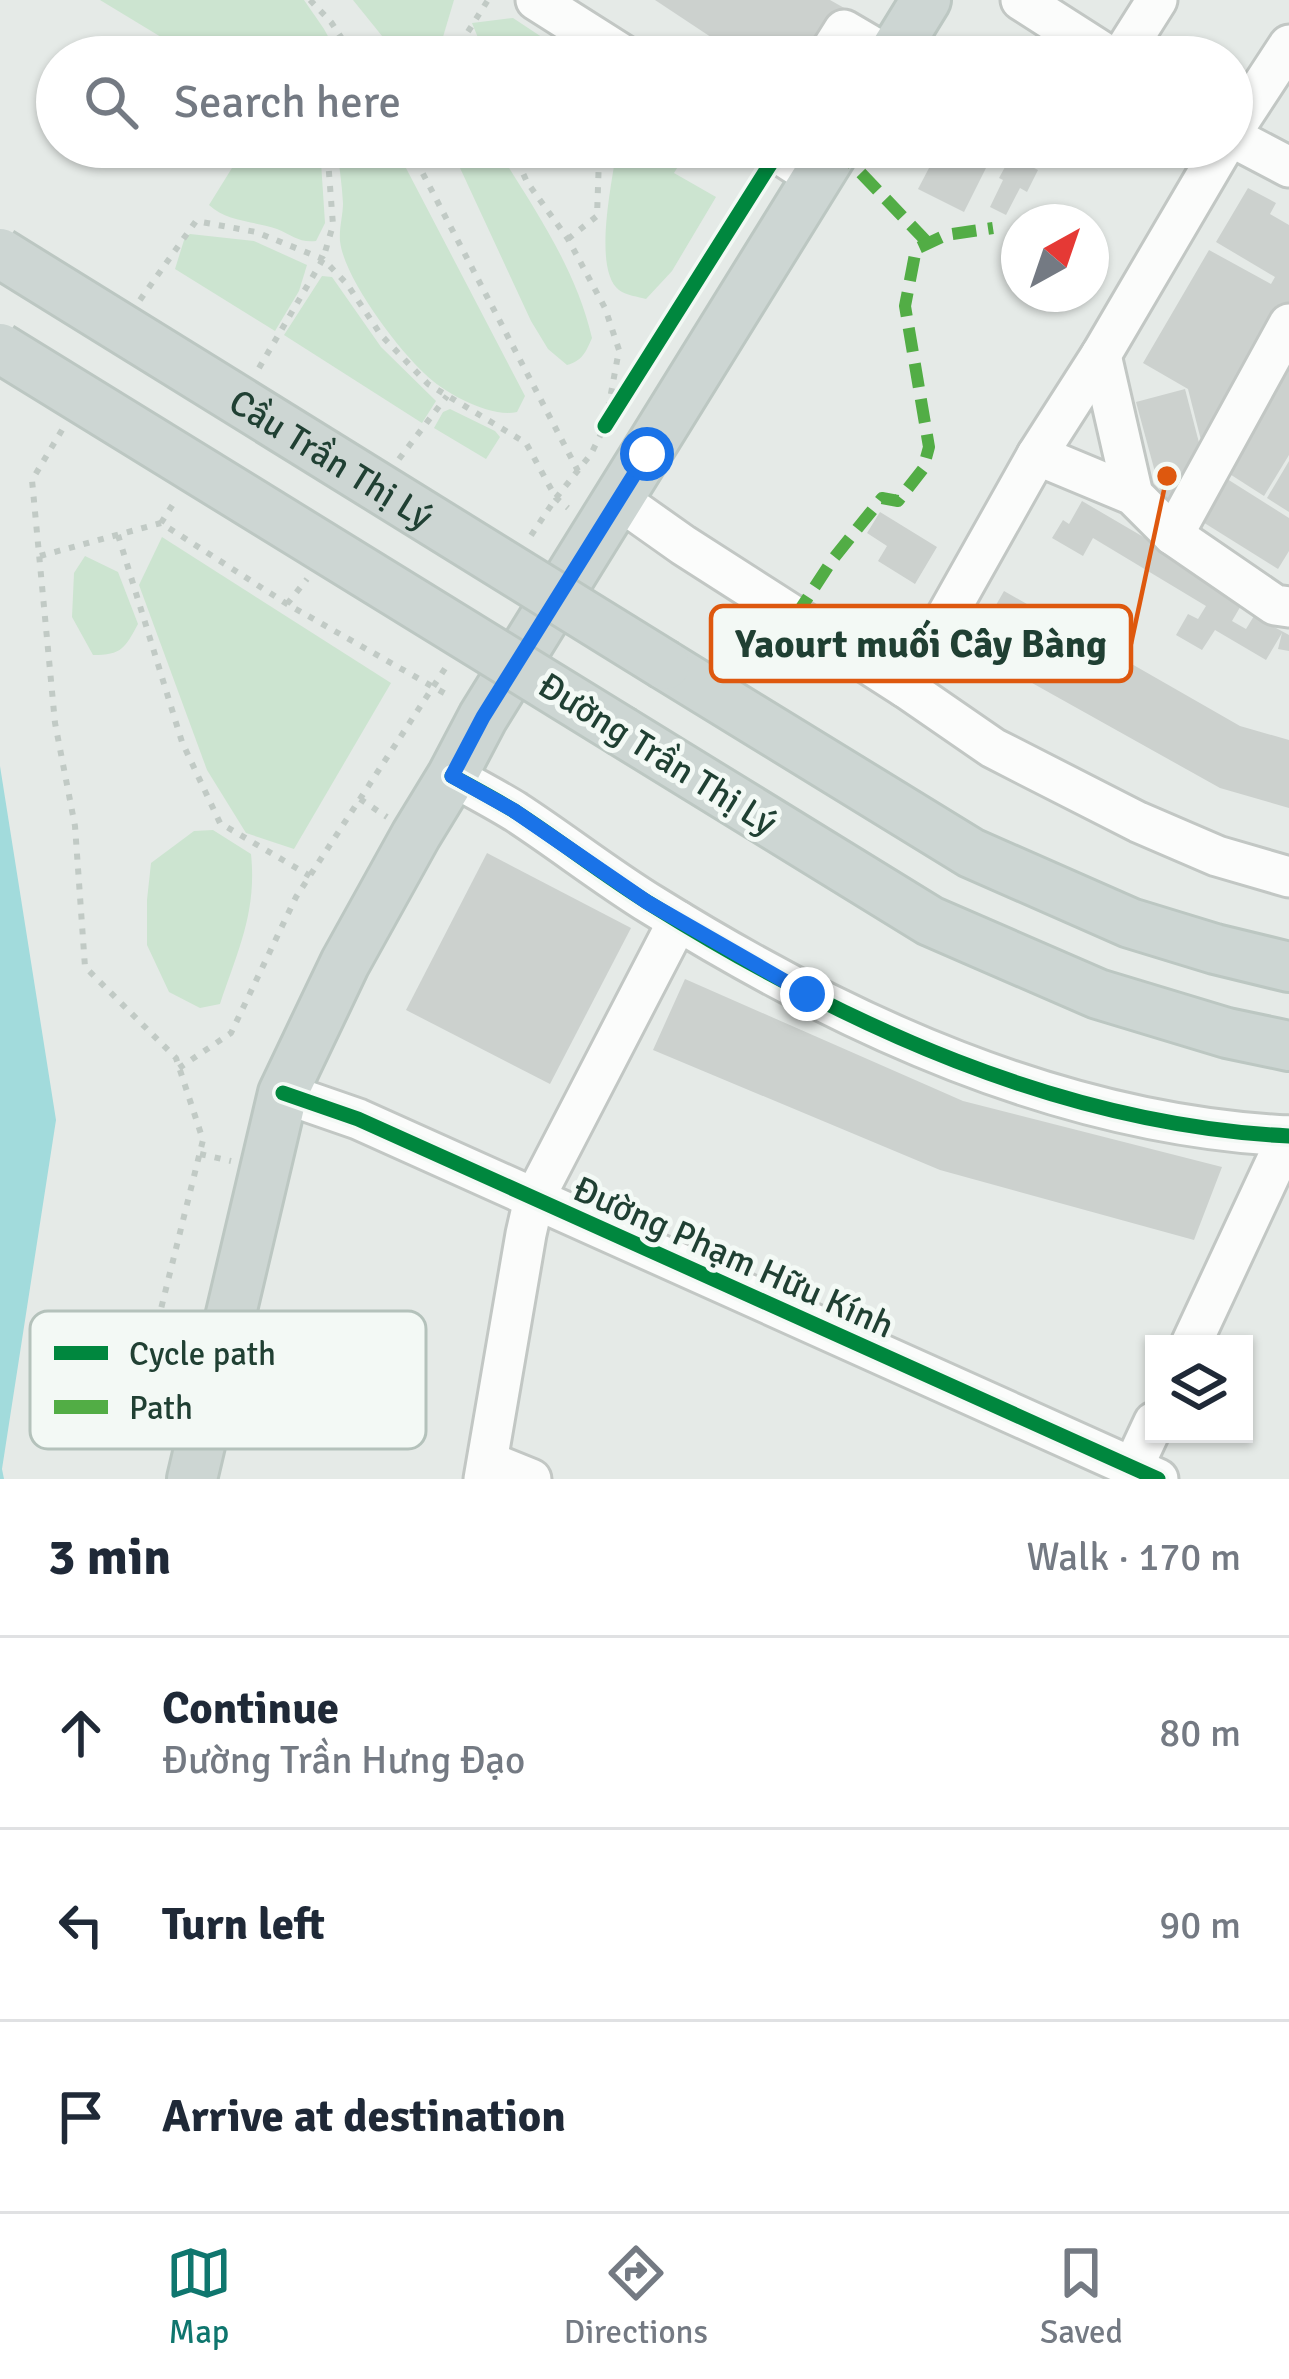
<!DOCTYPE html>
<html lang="en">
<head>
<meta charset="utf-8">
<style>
	:root { --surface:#fff; --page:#f6f6f7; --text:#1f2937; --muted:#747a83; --line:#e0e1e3; --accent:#0f766e }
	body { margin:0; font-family:Signika,sans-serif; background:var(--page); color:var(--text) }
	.controls { position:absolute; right:36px; bottom:36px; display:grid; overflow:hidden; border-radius:0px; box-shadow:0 3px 9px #0004 }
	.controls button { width:108px; height:108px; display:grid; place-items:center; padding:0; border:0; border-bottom:3px solid var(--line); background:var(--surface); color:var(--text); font:60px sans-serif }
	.compass { position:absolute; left:1001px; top:204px; width:108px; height:108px; border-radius:50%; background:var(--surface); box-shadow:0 3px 9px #0004; rotate:40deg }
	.stop { position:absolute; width:36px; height:36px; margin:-27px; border:9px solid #1a73e8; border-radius:50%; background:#fff }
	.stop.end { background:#1a73e8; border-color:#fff; box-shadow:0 3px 12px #0008 }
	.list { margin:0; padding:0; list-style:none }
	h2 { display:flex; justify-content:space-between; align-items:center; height:156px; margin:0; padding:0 48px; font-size:51px }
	h2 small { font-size:39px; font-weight:400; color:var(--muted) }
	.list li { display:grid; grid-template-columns:78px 1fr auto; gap:36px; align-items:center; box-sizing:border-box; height:192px; padding:0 48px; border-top:3px solid var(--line) }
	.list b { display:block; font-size:45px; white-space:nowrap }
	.list p { margin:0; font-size:39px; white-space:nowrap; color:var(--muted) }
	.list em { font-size:39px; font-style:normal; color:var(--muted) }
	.icon { flex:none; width:66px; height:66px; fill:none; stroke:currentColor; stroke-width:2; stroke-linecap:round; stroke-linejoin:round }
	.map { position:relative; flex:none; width:1289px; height:1479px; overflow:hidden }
	.search { position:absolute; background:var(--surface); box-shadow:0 3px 9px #0004; left:36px; right:36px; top:36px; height:132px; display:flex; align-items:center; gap:30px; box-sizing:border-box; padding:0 42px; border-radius:66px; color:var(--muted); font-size:45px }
	.sheet { height:732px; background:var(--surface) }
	nav { display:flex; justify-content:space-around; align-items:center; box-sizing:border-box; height:168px; border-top:3px solid var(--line); background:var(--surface); font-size:33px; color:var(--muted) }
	nav a { display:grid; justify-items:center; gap:6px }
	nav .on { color:var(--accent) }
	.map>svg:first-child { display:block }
	.green { fill:#cce4d0 }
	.water { fill:#a2dbdc }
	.building { fill:#ccd1ce }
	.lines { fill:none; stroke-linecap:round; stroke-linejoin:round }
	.minor-casing { stroke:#c2c7c4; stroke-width:45 }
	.major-casing { stroke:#bcc7c2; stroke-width:54 }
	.path { stroke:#c1cac5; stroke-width:6; stroke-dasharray:6 9; stroke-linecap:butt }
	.minor { stroke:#fbfcfb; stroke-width:39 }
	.major { stroke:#cdd6d3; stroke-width:48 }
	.major-bridge-casing { stroke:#bcc7c2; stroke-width:54; stroke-linecap:butt }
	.major-bridge { stroke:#cdd6d3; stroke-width:48 }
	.quiet { stroke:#52ad45; stroke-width:12; stroke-dasharray:24 12; stroke-linecap:butt }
	.cycleway-casing { stroke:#f3f9f5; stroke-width:22 }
	.cycleway { stroke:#00873e; stroke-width:15 }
	.route { stroke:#1a73e8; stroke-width:15 }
	.labels { text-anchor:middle; stroke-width:10; stroke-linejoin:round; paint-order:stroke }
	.street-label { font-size:36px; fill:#204033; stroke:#f3f9f5 }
	.key { fill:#f3f9f5; stroke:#b4c2bb; stroke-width:3 }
	.key-label { font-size:33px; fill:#204033 }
	.leader { fill:none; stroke:#de580e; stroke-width:4.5 }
	.callout-dot { fill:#de580e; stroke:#f3f9f5; stroke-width:4.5 }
	.callout { fill:#f3f9f5; stroke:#de580e; stroke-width:4.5 }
	.callout-label { font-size:39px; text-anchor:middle; font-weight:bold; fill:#204033 }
</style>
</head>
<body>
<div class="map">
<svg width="1289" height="1479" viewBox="0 0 1289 1479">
	<rect width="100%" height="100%" fill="#e5eae7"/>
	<!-- green -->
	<g class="green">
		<path d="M100,0H304L324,29L335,49L328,57H194Z"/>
		<path d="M353,0H454L437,57H399Z"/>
		<path d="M513,18L572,57H479L481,45L472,23Z"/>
		<path d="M245,147H320L325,223L316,241C299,243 292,235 277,229C254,221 227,222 209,205Z"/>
		<path d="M337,147H395L525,396L517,412C490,418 444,393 425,374C397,348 344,278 340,241C339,228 343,215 343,203C342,184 339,166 337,147Z"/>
		<path d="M454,147H496C534,209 575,266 592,338C586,352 582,361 567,365L548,349L531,321L454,155Z"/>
		<path d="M617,147H690L674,173L716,197L672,271L646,299C639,297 625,295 619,290C592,269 613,178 617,147Z"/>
		<path d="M190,234L254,241L307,265L299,291L275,331L175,269L185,237Z"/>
		<path d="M322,276L332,277L381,347L436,401L422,423L284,335Z"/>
		<path d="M450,409L495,431L500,437L486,459L434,428L443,412Z"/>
		<path d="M162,537L391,683L294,849L246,833L207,770L139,585Z"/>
		<path d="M85,556L118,572L138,624C125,648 122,655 93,655L72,617L74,573Z"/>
		<path d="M213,830L251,854C257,912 238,950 220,1004L200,1008L169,992L147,945V900L151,863L194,831Z"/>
	</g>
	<!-- water -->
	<path class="water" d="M0,766L56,1120L2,1469L4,1479H0Z"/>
	<!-- building -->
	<g class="building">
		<path d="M655,0H830L846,9L814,57H741Z"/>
		<path d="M940,147H951L987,166L964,212L918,189Z"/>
		<path d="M1011,156L1038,170L1027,192L1020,188L1006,215L990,207L1003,180L999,178Z"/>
		<path d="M1248,188L1276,203L1270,214L1289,225V311L1205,456L1188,389L1143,363L1209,250L1271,284L1275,277L1216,242Z"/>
		<path d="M1289,367V455L1264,496L1225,471Z"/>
		<path d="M1185,389L1203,458L1165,509L1136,402Z"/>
		<path d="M1289,461V512L1267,498Z"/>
		<path d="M1224,477L1289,518V551L1278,569L1198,519Z"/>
		<path d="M1082,501L1246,597L1232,621L1246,629L1254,616L1289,635V651L1278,649L1282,633L1266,660L1215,630L1202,650L1176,635L1188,614L1198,619L1206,606L1093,538L1083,556L1052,538L1063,520L1069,524Z"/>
		<path d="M880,512L937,547L915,584L878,561L887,546L867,533Z"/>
		<path d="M1004,591L1240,726L1289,740V808L1220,788L971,649Z"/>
		<path d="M487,853L631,928L550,1084L406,1010Z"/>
		<path d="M685,979L963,1101L1222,1167L1194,1240L940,1170L653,1050Z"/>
	</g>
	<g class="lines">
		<defs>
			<g id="minor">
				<path d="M536,0L626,57"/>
				<path d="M1021,0L1110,57"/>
				<path d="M827,57L844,30L890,57"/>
				<path d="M1121,57L1157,0"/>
				<path d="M1232,132L1289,45"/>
				<path d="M1232,137L1289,167"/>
				<path d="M769,147L817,178"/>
				<path d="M1101,355L1133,495"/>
				<path d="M1037,455L1133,495L1173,535L1275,605L1289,607"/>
				<path d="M618,499L683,545L906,688L993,748L1138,822L1217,856L1289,877"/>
				<path d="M1173,535L1289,324"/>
				<path d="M906,688L1037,455L1101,355L1223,147"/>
				<path d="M452,776C474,788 495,799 516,812C562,842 605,876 652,905C843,1024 1060,1125 1289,1136"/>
				<path d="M283,1093L358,1119L1158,1479"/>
				<path d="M1191,1344L1288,1136"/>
				<path d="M489,1462L531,1479"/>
				<path d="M1133,1467L1154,1422"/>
				<path d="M484,1479L526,1234L534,1199L678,921"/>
			</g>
			<g id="major">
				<path d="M891,57L926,0"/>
				<path d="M665,665L971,853L1130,923L1215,949L1289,967"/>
				<path d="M623,732L930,921L1098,994L1227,1033L1289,1046"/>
				<path d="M192,1479L283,1093L345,963L416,835L452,776L483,717L836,147"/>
			</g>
		</defs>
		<!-- minor casing -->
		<use href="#minor" class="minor-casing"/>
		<!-- major casing -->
		<use href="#major" class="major-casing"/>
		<!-- path -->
		<g class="path">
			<path d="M310,0L331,22L354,57"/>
			<path d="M452,57L488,0"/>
			<path d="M409,147L578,471"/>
			<path d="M511,147L527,182L568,239L605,308L619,350L605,426L591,454L556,498L528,540"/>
			<path d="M417,162L439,147"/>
			<path d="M568,239L597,216L599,158L605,147"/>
			<path d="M140,300L196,221L256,232L323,259L347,284L381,335L428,384L526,443L556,498L568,508"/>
			<path d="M259,368L323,259L333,225L327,147"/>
			<path d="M62,430L32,480L55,723L75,826L85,967L176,1058L203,1140L153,1341L183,1347"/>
			<path d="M399,459L447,396"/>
			<path d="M161,523L175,501"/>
			<path d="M118,535L182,742L220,823L310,876"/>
			<path d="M40,556L161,523L287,604L451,697"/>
			<path d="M287,604L307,579"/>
			<path d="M360,799L387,817"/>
			<path d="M179,1068L231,1033L296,897L446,667"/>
			<path d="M200,1154L231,1161"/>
		</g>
		<!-- minor -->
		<use href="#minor" class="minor"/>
		<!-- major -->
		<use href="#major" class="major"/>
		<defs>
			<g id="major-bridge">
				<path id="s1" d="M0,253L665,665"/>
				<path d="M0,348L623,732"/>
			</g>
		</defs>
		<!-- major-bridge casing -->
		<use href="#major-bridge" class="major-bridge-casing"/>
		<!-- major-bridge -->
		<use href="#major-bridge" class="major-bridge"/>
		<!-- quiet -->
		<g class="quiet">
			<path d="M836,147L928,243"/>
			<path d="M795,617L833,559L882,498L898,501L923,469L929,447L905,306L916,249L946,235L993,228"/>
		</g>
		<defs>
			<g id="cycleway">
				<path d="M605,426L781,147"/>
				<path d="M452,776C474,788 495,799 516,812C562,842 605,876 652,905C843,1024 1060,1125 1289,1136"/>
				<path d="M283,1093L358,1119L1158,1479"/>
			</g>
		</defs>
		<!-- cycleway casing -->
		<use href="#cycleway" class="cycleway-casing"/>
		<!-- cycleway -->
		<use href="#cycleway" class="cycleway"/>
	</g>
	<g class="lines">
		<!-- route -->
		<path class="route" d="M647,454L483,717L452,776L513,810L647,902L807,994"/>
	</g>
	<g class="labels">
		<!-- street labels -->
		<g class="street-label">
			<text dy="13" stroke="none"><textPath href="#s1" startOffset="390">Cầu Trần Thị Lý</textPath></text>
			<text transform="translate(658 753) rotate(32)" y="13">Đường Trần Thị Lý</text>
			<text transform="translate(734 1256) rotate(24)" y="13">Đường Phạm Hữu Kính</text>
		</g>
	</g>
	<!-- legend -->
	<rect x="30" y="1311" width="396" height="138" rx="18" class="key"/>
	<rect x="54" y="1346" width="54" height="14" fill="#00873e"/>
	<rect x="54" y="1400" width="54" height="14" fill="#52ad45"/>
	<g class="key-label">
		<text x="129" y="1365">Cycle path</text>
		<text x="129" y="1419">Path</text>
	</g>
	<!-- callouts -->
	<path class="leader" d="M1167 476L1131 644"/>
	<circle class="callout-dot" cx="1167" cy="476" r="12"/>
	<rect class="callout" x="711" y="606" width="420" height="75" rx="12"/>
	<g class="callout-label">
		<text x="921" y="657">Yaourt muối Cây Bàng</text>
	</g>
</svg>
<div class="controls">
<button><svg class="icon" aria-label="layers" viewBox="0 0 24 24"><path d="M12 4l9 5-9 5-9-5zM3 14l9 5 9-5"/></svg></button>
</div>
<svg class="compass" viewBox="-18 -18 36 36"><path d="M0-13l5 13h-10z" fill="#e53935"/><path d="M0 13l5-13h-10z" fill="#747a83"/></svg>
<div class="stop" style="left:647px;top:454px"></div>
<div class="stop end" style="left:807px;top:994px"></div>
<div class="search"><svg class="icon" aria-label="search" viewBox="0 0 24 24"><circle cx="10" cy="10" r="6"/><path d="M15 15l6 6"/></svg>Search here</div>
</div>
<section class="sheet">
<h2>3 min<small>Walk · 170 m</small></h2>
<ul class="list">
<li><svg class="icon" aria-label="ahead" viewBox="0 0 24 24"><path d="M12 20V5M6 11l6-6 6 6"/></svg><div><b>Continue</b><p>Đường Trần Hưng Đạo</p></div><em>80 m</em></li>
<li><svg class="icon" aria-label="left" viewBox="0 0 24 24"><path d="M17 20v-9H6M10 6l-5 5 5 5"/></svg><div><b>Turn left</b></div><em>90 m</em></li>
<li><svg class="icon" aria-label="arrive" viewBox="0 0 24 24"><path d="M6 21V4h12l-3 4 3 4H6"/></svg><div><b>Arrive at destination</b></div></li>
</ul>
</section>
<nav>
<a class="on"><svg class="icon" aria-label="map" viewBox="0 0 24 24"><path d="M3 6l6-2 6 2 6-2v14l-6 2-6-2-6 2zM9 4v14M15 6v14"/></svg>Map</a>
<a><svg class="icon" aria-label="directions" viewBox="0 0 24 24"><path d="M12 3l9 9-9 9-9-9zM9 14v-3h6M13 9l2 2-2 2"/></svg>Directions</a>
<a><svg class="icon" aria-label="saved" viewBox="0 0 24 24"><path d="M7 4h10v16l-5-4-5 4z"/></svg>Saved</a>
</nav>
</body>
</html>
